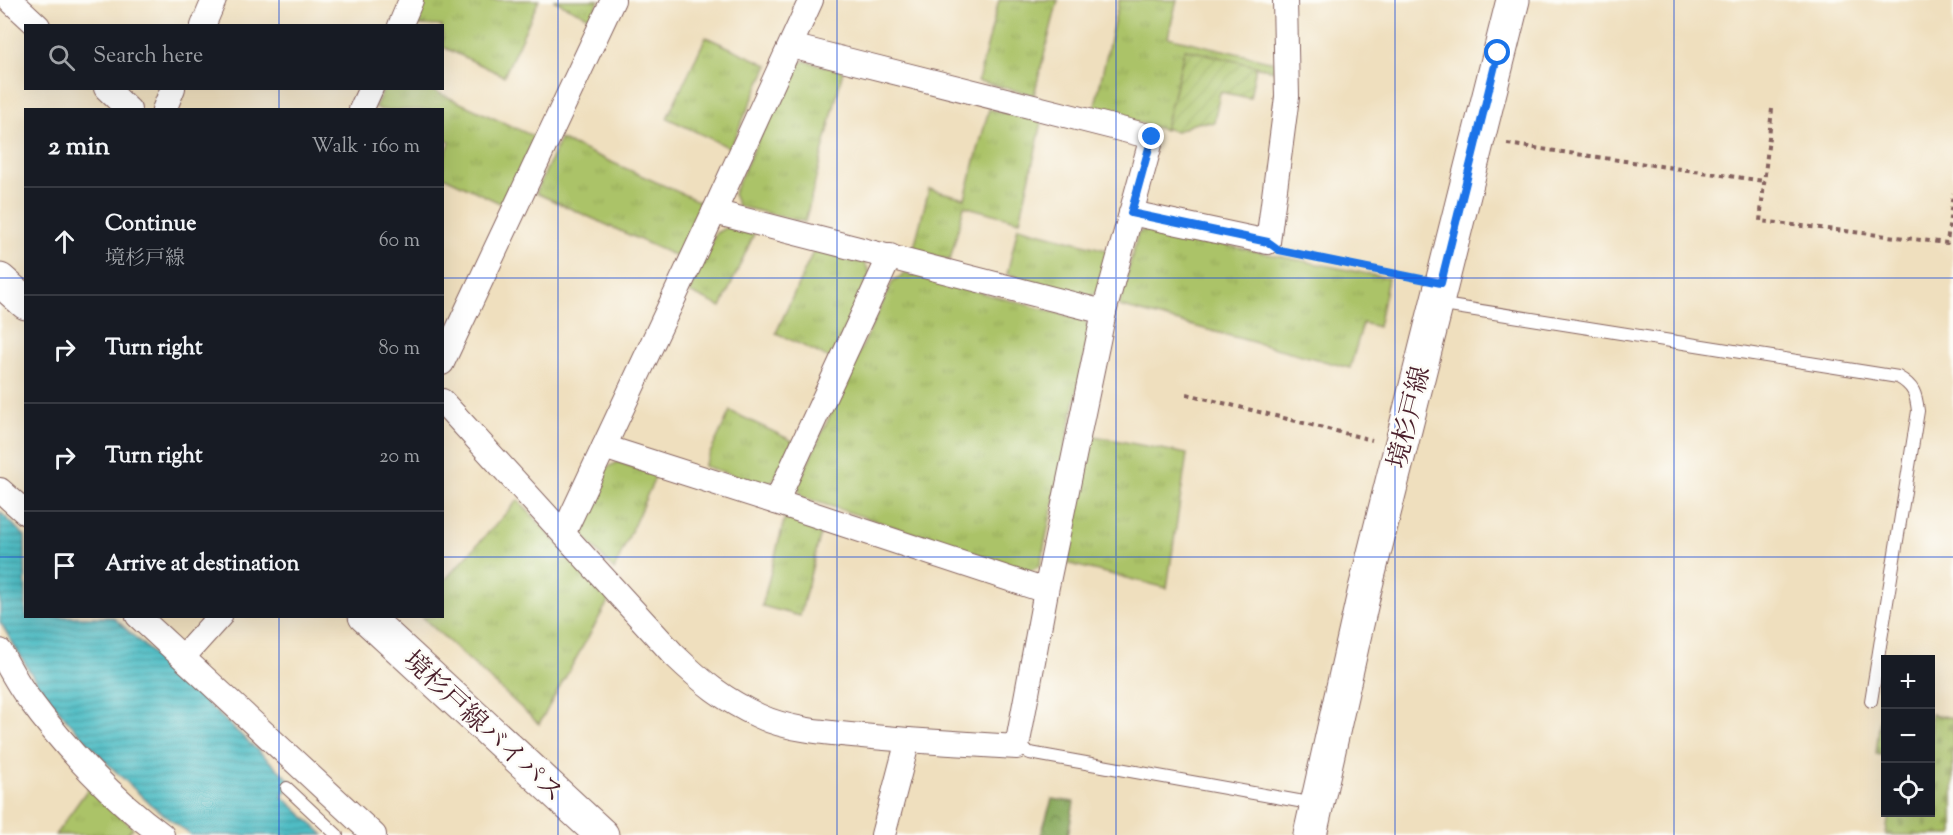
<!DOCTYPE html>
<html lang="en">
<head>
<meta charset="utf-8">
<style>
	:root { --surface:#171b24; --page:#242831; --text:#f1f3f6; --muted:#9ea1a6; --line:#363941 }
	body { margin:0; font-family:"Sorts Mill Goudy","Noto Serif JP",serif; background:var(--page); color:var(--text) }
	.controls { position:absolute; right:18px; bottom:18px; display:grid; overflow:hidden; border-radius:0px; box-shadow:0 6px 24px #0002 }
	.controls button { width:54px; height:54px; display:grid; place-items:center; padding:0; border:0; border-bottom:2px solid var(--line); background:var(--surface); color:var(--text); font:30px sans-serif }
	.stop { position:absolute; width:18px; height:18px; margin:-14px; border:4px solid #1a73e8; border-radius:50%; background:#fff }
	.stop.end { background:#1a73e8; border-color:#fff; box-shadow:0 2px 6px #0008 }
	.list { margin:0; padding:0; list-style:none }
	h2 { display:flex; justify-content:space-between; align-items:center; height:78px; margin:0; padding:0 24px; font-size:26px }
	h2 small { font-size:20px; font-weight:400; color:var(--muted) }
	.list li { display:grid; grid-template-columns:39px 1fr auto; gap:18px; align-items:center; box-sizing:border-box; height:108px; padding:0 24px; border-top:2px solid var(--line) }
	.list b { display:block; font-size:22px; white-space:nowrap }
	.list p { margin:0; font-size:20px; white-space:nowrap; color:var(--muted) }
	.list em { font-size:20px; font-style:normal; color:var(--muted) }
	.icon { flex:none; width:33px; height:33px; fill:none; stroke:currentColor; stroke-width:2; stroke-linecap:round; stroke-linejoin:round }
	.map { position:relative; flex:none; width:1953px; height:835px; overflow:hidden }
	.search { position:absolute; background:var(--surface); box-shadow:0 6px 24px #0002; left:24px; top:24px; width:420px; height:66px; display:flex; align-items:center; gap:15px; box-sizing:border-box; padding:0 21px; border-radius:0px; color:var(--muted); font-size:22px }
	.panel { position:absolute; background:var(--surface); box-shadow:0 6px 24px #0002; left:24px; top:108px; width:420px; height:510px; border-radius:0px }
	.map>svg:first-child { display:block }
	.grass { fill:url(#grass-tufts); stroke:#7a714a; stroke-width:1.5 }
	.forest { fill:url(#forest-crowns); stroke:#696444; stroke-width:1.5 }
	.cemetery { fill:url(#cemetery-stones); stroke:#7a714a; stroke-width:1.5 }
	.garden { fill:url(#garden-furrows); stroke:#7a714a; stroke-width:1.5 }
	.water { fill:url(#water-rules); stroke:#4c6e78; stroke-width:1.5 }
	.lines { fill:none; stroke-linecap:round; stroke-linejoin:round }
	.service-casing { stroke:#84625e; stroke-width:14 }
	.minor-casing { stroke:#84625e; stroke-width:26 }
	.primary-casing { stroke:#84625e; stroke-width:35 }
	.path { stroke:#84625e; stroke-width:4; stroke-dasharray:4.5 4.5; stroke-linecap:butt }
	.service { stroke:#fff; stroke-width:12 }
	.minor { stroke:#fff; stroke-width:24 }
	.primary { stroke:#fff; stroke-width:33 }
	.route { stroke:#1a73e8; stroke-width:8 }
	.grid { fill:none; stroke:#1d4ed8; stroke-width:1.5; stroke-opacity:0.55 }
	.labels { text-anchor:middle; stroke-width:5; stroke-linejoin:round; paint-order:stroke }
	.street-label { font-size:26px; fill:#4a1f2b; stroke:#fdfcf7 }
</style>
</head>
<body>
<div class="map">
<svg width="1953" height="835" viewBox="0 0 1953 835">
	<defs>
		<pattern id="grass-tufts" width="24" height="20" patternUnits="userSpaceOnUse" patternTransform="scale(1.5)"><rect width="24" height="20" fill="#abc368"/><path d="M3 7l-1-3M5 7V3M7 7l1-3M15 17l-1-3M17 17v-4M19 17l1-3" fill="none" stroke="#95a75a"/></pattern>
		<pattern id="forest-crowns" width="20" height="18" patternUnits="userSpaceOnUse" patternTransform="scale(1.5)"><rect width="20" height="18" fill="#88a95c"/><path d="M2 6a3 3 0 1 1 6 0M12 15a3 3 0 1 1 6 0" fill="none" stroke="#71894c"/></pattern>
		<pattern id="cemetery-stones" width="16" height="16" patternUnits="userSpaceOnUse" patternTransform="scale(1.5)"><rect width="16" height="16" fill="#abc368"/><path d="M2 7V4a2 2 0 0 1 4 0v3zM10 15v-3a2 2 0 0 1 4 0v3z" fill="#95a75a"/></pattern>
		<pattern id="garden-furrows" width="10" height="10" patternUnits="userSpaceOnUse" patternTransform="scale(1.5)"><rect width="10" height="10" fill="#abc368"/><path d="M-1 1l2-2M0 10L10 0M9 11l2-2" fill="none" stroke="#95a75a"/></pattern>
		<pattern id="water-rules" width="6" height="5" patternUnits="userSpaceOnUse" patternTransform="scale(1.5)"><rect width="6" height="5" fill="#4fbdc5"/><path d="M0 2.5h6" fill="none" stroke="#4499a0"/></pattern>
	</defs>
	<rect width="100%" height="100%" fill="#fdfcf7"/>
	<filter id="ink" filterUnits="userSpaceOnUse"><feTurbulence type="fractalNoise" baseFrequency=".0167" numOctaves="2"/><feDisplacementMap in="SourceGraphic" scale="12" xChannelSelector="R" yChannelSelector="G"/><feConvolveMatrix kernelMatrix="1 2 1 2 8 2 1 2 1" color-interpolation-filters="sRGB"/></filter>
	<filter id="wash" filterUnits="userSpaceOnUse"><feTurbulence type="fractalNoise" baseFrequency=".008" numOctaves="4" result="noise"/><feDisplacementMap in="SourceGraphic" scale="24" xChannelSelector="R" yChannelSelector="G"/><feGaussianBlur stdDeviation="1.35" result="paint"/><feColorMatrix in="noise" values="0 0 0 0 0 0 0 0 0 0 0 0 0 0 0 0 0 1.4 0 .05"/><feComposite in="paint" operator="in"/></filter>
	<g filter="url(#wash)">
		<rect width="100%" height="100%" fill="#efdfbe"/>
		<!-- grass -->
		<g class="grass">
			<path d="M425,0H539L504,76L443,47L442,26L414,25Z"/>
			<path d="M553,0H599L591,18Z"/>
			<path d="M999,0H1058L1034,95L978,81Z"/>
			<path d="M1119,0H1177L1168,37L1274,62V71L1185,49L1165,130L1094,110Z"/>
			<path d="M706,37L768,65L730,148L667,118Z"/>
			<path d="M805,61L843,71L805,222L738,206L733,194L792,66Z"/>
			<path d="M384,89H430L535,137L504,205L443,176V160L450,142L443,138L442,110H381L375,107Z"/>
			<path d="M989,109L1042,122L1020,221L964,206L950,260L913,251L929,189L965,198Z"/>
			<path d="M560,139L703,203L678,257L536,193Z"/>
			<path d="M727,227L754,234L721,307L689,292L716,233Z"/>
			<path d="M1018,227L1110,251L1100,291L1089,297L1007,274Z"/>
			<path d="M1146,229L1388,278L1378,327L1363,323L1350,368L1119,306L1138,233Z"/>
			<path d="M814,250L865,263L870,274L831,359L776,333Z"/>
			<path d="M906,273L1084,320L1090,329L1040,566L1030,571L802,497L797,486L893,281Z"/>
			<path d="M730,411L793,441L774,480L764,485L704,466Z"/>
			<path d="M1089,435L1187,454L1167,588L1065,563Z"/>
			<path d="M618,462L656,475L614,570L583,536L580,522L606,468Z"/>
			<path d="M518,500L609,600L539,724L422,617L442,616L443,582Z"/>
			<path d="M785,517L822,528L800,616L762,606Z"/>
			<path d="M90,786L133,828L126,835H55Z"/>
		</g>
		<!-- forest -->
		<path class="forest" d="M1052,799L1074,802L1068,835H1041Z"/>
		<!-- cemetery -->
		<g class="cemetery">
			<path d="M1885,712V756L1876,754L1880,718Z"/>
			<path d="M1931,714L1953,718V835H1886L1889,813L1930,812Z"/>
		</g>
		<!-- garden -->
		<path class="garden" d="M1185,49L1256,66L1250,98L1220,92L1214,123C1207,122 1200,121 1193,124C1180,128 1181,135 1165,128Z"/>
		<!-- water -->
		<path class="water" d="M0,512L25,536L26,616L113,617L292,782L282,796L324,835H191L150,804L106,762L68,721L39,685H38L0,622Z"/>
	</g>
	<g filter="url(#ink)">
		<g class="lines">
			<defs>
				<g id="service">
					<path d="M1437,304L1898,377C1914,386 1916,394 1918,411L1871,701"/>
					<path d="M1017,747L1030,753L1315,804"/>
					<path d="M287,788L337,835"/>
				</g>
				<g id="minor">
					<path d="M10,0L38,26"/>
					<path d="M203,26L214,0"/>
					<path d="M400,26L411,0"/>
					<path d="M106,88L129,110"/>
					<path d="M164,110L173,88"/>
					<path d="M361,110L371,88"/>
					<path d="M714,212L1104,312"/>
					<path d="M1131,213L1268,242L1287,97L1285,0"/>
					<path d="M442,363L613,0"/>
					<path d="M442,401L674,655C701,681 724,700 759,716C788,730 830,733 862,736C913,741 965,744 1017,747L1046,591L1104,312L1152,137L791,46"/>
					<path d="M604,447L776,502L1046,591"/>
					<path d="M0,490L26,513"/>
					<path d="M776,502L890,256"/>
					<path d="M564,532L714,212L811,0"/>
					<path d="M138,616L374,835"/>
					<path d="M0,651C9,667 18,685 29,699C64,747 114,800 162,835"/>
					<path d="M183,657L220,616"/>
					<path d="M883,835L908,740"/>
				</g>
				<g id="primary">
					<path d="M0,280L26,303"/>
					<path d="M365,616L602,835"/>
					<path d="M1310,835L1364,593L1513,0"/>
				</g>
			</defs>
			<!-- service casing -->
			<use href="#service" class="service-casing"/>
			<!-- minor casing -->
			<use href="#minor" class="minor-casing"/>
			<!-- primary casing -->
			<use href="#primary" class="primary-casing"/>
			<!-- path -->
			<g class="path">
				<path d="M1772,109L1760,221L1947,243L1953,193"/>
				<path d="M1507,144L1764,181"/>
				<path d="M1289,252L1414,278"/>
				<path d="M1187,394L1372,440"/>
			</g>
			<!-- service -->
			<use href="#service" class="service"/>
			<!-- minor -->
			<use href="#minor" class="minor"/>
			<!-- primary -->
			<use href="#primary" class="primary"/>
		</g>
	</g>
	<g class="lines" filter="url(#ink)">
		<!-- route -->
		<path class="route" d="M1152,137L1131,213L1268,242L1279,250L1441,283L1498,53"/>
	</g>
	<!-- grid -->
	<path class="grid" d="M279,0V26M558,0V835M837,0V835M1116,0V835M1395,0V835M1674,0V835M279,88V110M0,278H26M442,278H1953M0,557H26M442,557H1953M279,616V835"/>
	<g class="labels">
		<!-- street labels -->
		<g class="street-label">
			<text transform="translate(1408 417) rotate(-76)" y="9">境杉戸線</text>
			<text transform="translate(484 726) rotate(43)" y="9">境杉戸線バイパス</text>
		</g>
	</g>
</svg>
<div class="controls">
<button>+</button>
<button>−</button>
<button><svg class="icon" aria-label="locate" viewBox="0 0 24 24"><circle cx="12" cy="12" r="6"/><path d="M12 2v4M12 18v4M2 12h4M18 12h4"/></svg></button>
</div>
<div class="stop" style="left:1498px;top:53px"></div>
<div class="stop end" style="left:1152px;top:137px"></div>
<div class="search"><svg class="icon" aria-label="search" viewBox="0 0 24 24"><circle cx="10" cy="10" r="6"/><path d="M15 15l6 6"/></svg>Search here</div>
<section class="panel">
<h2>2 min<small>Walk · 160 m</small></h2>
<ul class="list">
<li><svg class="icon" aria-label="ahead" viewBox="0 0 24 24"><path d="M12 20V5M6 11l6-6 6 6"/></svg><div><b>Continue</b><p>境杉戸線</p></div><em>60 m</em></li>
<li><svg class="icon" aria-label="right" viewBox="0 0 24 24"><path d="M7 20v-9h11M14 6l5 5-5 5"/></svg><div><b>Turn right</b></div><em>80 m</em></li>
<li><svg class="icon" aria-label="right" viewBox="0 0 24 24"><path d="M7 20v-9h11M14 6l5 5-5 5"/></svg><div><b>Turn right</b></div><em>20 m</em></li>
<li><svg class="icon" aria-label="arrive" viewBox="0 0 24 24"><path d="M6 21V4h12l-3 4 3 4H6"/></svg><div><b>Arrive at destination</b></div></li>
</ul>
</section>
</div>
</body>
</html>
